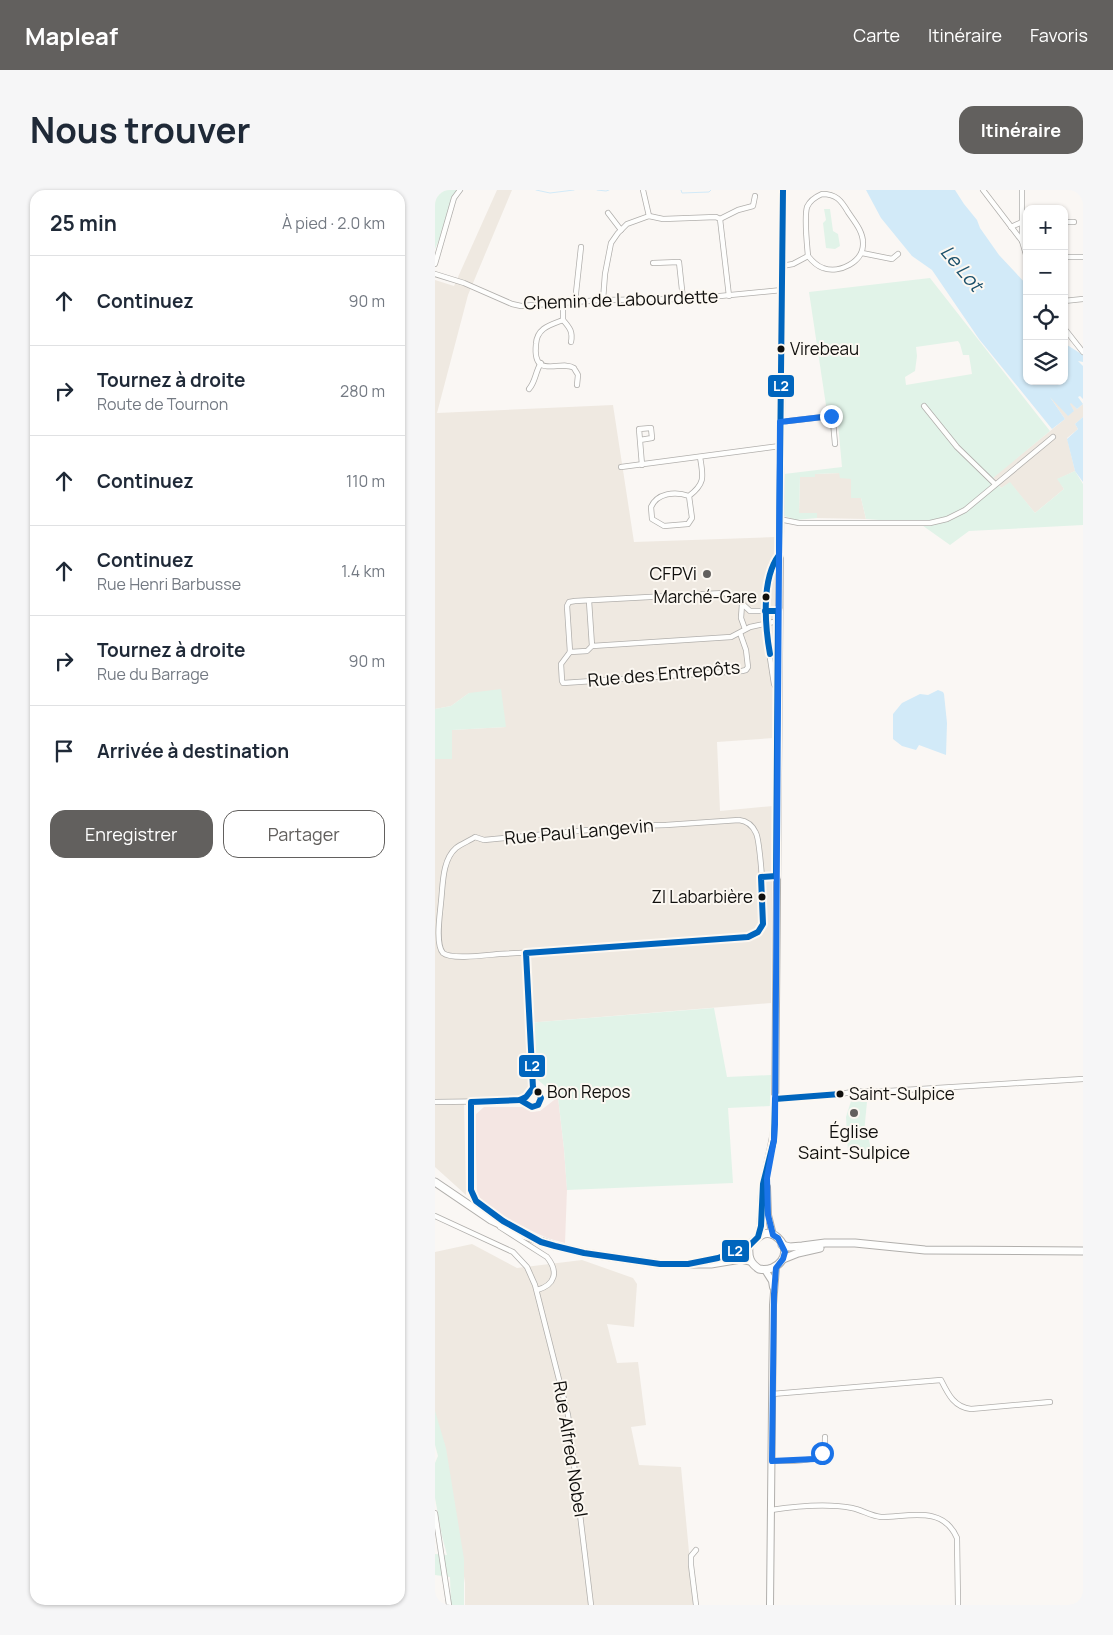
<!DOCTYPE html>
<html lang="fr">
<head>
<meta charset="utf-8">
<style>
	:root { --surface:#fff; --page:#f6f6f7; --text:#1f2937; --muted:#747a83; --line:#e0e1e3; --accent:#62605e }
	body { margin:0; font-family:Manrope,sans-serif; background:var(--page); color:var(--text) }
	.controls { position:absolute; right:15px; top:15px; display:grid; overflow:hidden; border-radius:10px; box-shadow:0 1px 4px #0004 }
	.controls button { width:45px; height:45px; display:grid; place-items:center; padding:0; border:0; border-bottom:1px solid var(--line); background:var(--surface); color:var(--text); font:25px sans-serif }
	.stop { position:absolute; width:15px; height:15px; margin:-11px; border:4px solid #1a73e8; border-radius:50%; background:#fff }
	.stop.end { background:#1a73e8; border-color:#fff; box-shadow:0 1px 5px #0008 }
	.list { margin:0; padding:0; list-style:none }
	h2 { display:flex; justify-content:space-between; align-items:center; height:65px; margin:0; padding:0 20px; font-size:21px }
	h2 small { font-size:16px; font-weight:400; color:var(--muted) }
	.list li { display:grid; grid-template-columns:32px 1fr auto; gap:15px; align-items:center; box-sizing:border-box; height:90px; padding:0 20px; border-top:1px solid var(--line) }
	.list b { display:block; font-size:19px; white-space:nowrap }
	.list p { margin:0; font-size:16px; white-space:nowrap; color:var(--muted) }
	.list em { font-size:16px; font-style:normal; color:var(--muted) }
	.actions { display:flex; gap:10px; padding:15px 20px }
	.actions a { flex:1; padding:11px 0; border:1px solid var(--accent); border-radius:15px; text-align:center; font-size:18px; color:var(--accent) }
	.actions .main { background:var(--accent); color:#fff }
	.icon { flex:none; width:28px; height:28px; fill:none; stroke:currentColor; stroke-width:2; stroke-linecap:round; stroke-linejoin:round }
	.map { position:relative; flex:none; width:648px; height:1415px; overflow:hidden; border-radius:15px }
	header { display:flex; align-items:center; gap:30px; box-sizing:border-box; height:70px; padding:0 25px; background:var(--accent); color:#fff }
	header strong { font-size:24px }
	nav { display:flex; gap:28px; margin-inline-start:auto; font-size:18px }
	.intro { display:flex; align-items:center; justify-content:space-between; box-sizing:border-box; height:120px; padding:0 30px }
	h1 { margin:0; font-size:35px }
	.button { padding:12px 22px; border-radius:15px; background:var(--accent); color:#fff; font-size:18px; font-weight:700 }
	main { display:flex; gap:30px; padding:0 30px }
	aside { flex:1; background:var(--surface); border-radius:15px; box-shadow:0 1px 4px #0004 }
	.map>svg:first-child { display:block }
	.built { fill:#efe9e1 }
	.education { fill:#f4e6e3 }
	.green { fill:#e1f3e8; fill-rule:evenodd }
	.water { fill:#d2eaf8 }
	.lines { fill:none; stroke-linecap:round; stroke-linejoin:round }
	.stream { stroke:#d2eaf8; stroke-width:1 }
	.minor-casing { stroke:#b1afac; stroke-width:6 }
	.secondary-casing { stroke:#b1afac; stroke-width:8 }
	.primary-casing { stroke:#b1afac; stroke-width:9 }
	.minor { stroke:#fefefd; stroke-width:4.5 }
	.secondary { stroke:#fefefd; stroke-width:6 }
	.primary { stroke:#fefefd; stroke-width:7 }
	.bus-1-casing { stroke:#fcf8f2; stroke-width:10 }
	.bus-1 { stroke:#0065bd; stroke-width:6 }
	.route { stroke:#1a73e8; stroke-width:6 }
	.bus-dot { fill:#100f0d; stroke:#fcf8f2; stroke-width:2 }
	.poi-dot { fill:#62605e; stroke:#fcf8f2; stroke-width:2 }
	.labels { text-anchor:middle; stroke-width:4; stroke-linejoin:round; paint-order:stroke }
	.bus-label { font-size:17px; fill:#100f0d; stroke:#fcf8f2; text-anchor:start }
	.street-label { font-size:18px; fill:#100f0d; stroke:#fcf8f2 }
	.poi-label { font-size:18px; fill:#100f0d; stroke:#fcf8f2; text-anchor:end }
	.water-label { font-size:19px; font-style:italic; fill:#1b506b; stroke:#fcf8f2 }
	.line-badge { stroke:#fcf8f2; stroke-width:2 }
	.badge-label { font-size:14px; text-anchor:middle; font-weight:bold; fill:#fff }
</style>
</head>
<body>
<header>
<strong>Mapleaf</strong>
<nav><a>Carte</a><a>Itinéraire</a><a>Favoris</a></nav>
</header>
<div class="intro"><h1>Nous trouver</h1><a class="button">Itinéraire</a></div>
<main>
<aside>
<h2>25 min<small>À pied · 2.0 km</small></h2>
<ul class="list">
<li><svg class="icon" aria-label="ahead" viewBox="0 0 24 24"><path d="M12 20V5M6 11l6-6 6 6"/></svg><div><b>Continuez</b></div><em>90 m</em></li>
<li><svg class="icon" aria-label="right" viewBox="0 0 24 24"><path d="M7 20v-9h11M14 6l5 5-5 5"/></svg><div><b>Tournez à droite</b><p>Route de Tournon</p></div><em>280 m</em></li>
<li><svg class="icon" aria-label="ahead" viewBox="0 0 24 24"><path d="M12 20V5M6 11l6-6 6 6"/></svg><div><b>Continuez</b></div><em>110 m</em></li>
<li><svg class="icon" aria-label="ahead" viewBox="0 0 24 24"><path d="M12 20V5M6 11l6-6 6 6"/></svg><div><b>Continuez</b><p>Rue Henri Barbusse</p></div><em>1.4 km</em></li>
<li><svg class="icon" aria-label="right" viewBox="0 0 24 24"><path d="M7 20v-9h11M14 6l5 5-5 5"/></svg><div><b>Tournez à droite</b><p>Rue du Barrage</p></div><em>90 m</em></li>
<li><svg class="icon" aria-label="arrive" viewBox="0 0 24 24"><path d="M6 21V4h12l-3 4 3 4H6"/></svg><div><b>Arrivée à destination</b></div></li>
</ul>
<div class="actions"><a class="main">Enregistrer</a><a>Partager</a></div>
</aside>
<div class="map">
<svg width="648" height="1415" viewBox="0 0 648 1415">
	<rect width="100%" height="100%" fill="#faf7f4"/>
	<!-- built -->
	<g class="built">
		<path d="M62,0H77L33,105L2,223L178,215L199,352L341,347L339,548L282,552L285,621L338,616L336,813L92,833L94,897L89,904L77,907L29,909L31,1005L0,977V569H17V540L71,537L34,503L16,516L0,519V90L19,96Z"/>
		<path d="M616,206L639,221L634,214L636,212L642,219L648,214V227L640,234L643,239L632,248L640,281L623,289L629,299L600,323L575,293L566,298L558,287L630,229L615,207Z"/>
		<path d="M405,283L416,288L426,308L431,329L382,328V323H364L365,287H379L380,284Z"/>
		<path d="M37,1054L82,1078L147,1070L198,1088L202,1094L199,1137L172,1134L182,1173L203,1172L211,1235L196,1237L204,1275L246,1277L259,1415H30V1393L17,1304L0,1226V1062Z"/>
	</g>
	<!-- education -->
	<path class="education" d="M123,907L129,959L132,999L130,1053L112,1048L76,1031L49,1013L42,1004L40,925L49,917H90L96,922L105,921Z"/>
	<!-- green -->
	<g class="green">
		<path d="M0,0H26L0,59Z"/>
		<path d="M389,19H395L398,41L403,44L405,56L400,59L391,58L388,33L391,30Z"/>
		<path d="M495,88L615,241L558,288L566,298L575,292L600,323L629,299L622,289L640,281L648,294V335L534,341L515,355L484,333L431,329L426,308H416V289L405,288L404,283L380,284V287H365L364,323H382V328L361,330L349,326V284L407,277L402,223L392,222L374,102ZM523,151L525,154L528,165H534L537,184L471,195L470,187L480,181L482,166L481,157Z"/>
		<path d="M66,499L71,537L17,540V569H0V519L16,516L34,503Z"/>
		<path d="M279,818L292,887L336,885L335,916L293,918L298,993L132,1000L129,959L123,907L103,890L94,897L92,833Z"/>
		<path d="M416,911L432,912L429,943L434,950L436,960L413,963L411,927Z"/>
		<path d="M0,1221L11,1258L29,1369V1415H16L15,1387L0,1385V1364L12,1365L7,1346L0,1308V1273L3,1266L0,1255Z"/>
	</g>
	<!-- water -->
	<g class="water">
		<path d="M431,0H520L529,14L542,30L545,38L564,65L592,95V191H629V153L648,165V172L643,171L648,176V209L645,206L643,207L648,214L642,219L636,213L635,214L639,221L633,226L615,207L630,229L617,239L544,149L497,80L477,66L446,28Z"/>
		<path d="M648,227V292L640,281L632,249L643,239L640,234Z"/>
		<path d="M503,500L508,502L509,504L512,533L511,565L484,555L481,560L467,556L458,549V524L467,513L485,504L493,505Z"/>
	</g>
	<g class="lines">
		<!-- stream -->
		<g class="stream">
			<path d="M101,0L115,3L139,0"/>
			<path d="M162,0L171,1L174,0"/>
			<path d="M246,0L247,3L274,2L276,0"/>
		</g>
		<defs>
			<g id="minor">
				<path d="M208,0L214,26"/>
				<path d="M548,0L587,51L592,68"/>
				<path d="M387,4C401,4 406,10 413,22C419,31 428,41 428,53C429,72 404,84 388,78C382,76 377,71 373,66C372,54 369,28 372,17C375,10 380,7 387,4Z"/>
				<path d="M173,23L186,40"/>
				<path d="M285,29L303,20L318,16L320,6"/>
				<path d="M629,32H639"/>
				<path d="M576,37L587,32H592"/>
				<path d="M587,51V0"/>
				<path d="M427,63L457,69L463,64"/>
				<path d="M629,67H648"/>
				<path d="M218,73L244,72L248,109"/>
				<path d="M0,74L19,8L25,0"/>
				<path d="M347,76L358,74L373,66"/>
				<path d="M0,84L29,93L77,114L86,116L166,110L254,109L347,100"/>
				<path d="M168,110L170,84L176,53L183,43L192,34L214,26L228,29L281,27L285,29L294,106"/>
				<path d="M629,111L648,109"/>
				<path d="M140,112L146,57"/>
				<path d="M128,113V130C115,135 102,138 101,154C97,191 126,169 139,178C139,179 143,184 143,185L142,195"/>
				<path d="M128,130C135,138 138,142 136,152"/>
				<path d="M629,138L648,162"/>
				<path d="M94,199C101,191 100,182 106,173"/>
				<path d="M489,216L522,257L560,294"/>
				<path d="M345,232L396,226L398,231L400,254"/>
				<path d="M205,250L217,248L216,238L204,239L207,275"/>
				<path d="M186,277L345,256"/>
				<path d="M254,306L257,328L253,334L229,336L217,329L216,317C222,303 240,301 254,306C271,293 268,286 265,267"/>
				<path d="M344,329L364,333H495L512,329L530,320L618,247"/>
				<path d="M154,411L157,456L296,447L315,437L343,431"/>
				<path d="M307,414L306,428L310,439"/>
				<path d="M135,462L132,416L134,412L140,411L289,403L301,408L315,421H343"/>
				<path d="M135,462L126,474L127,491L128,493L307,481L311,480L313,477L311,460L305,443"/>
				<path d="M135,462L152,461L157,456"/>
				<path d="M342,499L339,494L331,442L330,421L336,383L341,368L344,365"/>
				<path d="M304,630C312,631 318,636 321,643C325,651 331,728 328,735C325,742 318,744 313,747C230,753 147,760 64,764C52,765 16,770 8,763C0,754 5,724 6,712C8,695 7,670 21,658C26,654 34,651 40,647L49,650L194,636L231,635Z"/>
				<path d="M326,687L341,686"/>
				<path d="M340,909L398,905L424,901H453L648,889"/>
				<path d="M0,912L79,911L91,907L98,898L91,763"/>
				<path d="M36,912V994C38,1019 69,1032 89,1042"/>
				<path d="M0,1026L78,1062L92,1077L100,1095L133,1225L156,1415"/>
				<path d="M65,1037L112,1067C124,1082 120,1095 102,1100"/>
				<path d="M337,1204L506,1190C513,1204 519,1217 536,1219L615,1212"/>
				<path d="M337,1271C347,1271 377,1272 384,1266C390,1261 390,1254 390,1247"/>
				<path d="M336,1320C362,1316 391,1313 417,1318C427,1320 436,1326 446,1327C473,1327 508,1315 522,1348L523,1415"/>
				<path d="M0,1323L14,1415"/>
				<path d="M261,1360L256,1366V1375L261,1415"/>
			</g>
			<g id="secondary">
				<path d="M332,997L333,1025L338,1045"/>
				<path d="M323,1047C328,1030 325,1013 328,996C331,975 338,955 340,933L348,0"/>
				<path d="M330,1080L337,1091L338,1097"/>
				<path d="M335,1415L338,1115L341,1077"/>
			</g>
			<g id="primary">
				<path d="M0,992L56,1030L87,1045L120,1056L149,1063L225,1074H276L306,1069L315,1071"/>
				<path d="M347,1055L355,1057L367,1056L390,1053H420L490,1060L648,1061"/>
				<path d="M280,1069C290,1066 301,1063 310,1058C320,1053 328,1035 343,1048C359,1063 343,1083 324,1079C315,1073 313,1067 314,1056"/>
				<path d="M348,1069L363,1063L385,1058"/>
			</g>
		</defs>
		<!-- minor casing -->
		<use href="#minor" class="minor-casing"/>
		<!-- secondary casing -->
		<use href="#secondary" class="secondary-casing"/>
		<!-- primary casing -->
		<use href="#primary" class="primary-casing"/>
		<!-- minor -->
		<use href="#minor" class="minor"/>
		<!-- secondary -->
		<use href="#secondary" class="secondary"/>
		<!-- primary -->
		<use href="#primary" class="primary"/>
		<defs>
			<g id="bus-1">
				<path d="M330,421H343L341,686L326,687L328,734L323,742L313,747L91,763L98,898L91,907L85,910L36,912V1000L41,1011L68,1031L106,1052L120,1056L149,1063L225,1074H253L283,1068L314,1056L323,1047L326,1036L328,994L339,950L340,909L405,904"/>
				<path d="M335,464C330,436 326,389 344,365L348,0"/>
				<path d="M85,910L97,917L103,915L106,908L103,902L98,898"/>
			</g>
		</defs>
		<!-- bus-1 casing -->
		<use href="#bus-1" class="bus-1-casing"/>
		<!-- bus-1 -->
		<use href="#bus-1" class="bus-1"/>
	</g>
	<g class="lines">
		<!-- route -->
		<path class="route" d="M387,1263L380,1269L337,1271L339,1104L341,1078L348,1069L350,1062L343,1048L338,1045L333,1025L332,988L339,950L340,934L345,232L396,226"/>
	</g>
	<!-- markers -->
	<g class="bus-dot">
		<circle cx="346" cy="159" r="4.5"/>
		<circle cx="331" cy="407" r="4.5"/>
		<circle cx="327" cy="707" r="4.5"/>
		<circle cx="103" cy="902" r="4.5"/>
		<circle cx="405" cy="904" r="4.5"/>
	</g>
	<g class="poi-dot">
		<circle cx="272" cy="384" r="5"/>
		<circle cx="419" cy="923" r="5"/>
	</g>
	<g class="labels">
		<!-- bus labels -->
		<g class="bus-label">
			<text x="355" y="165">Virebeau</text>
			<text x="322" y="413" text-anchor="end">Marché-Gare</text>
			<text x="318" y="713" text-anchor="end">ZI Labarbière</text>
			<text x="112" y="908">Bon Repos</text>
			<text x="414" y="910">Saint-Sulpice</text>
		</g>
		<!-- street labels -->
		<g class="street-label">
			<text transform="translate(186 110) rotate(-2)" y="6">Chemin de Labourdette</text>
			<text transform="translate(229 484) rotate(-5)" y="6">Rue des Entrepôts</text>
			<text transform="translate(144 642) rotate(-5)" y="6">Rue Paul Langevin</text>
			<text transform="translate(135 1259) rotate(81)" y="6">Rue Alfred Nobel</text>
		</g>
		<!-- poi labels -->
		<g class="poi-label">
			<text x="262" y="390">CFPVi</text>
			<text x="419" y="948" text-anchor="middle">Église<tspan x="419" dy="21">Saint-Sulpice</tspan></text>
		</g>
		<!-- water labels -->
		<g class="water-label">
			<text transform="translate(527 78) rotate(50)" y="7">Le Lot</text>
		</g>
	</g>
	<g class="line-badge">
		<rect x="332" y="184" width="28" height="24" rx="5" fill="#0065bd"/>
		<rect x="83" y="864" width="28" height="24" rx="5" fill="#0065bd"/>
		<rect x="286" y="1049" width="29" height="24" rx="5" fill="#0065bd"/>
	</g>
	<g class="badge-label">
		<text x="346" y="201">L2</text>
		<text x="97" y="881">L2</text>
		<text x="300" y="1066">L2</text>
	</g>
</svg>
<div class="controls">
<button>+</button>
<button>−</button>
<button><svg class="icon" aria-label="locate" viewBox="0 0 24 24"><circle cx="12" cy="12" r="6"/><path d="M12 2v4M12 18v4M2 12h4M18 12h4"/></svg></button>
<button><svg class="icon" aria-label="layers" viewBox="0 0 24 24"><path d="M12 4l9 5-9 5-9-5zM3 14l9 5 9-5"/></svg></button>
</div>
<div class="stop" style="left:387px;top:1263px"></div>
<div class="stop end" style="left:396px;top:226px"></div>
</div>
</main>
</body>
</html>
